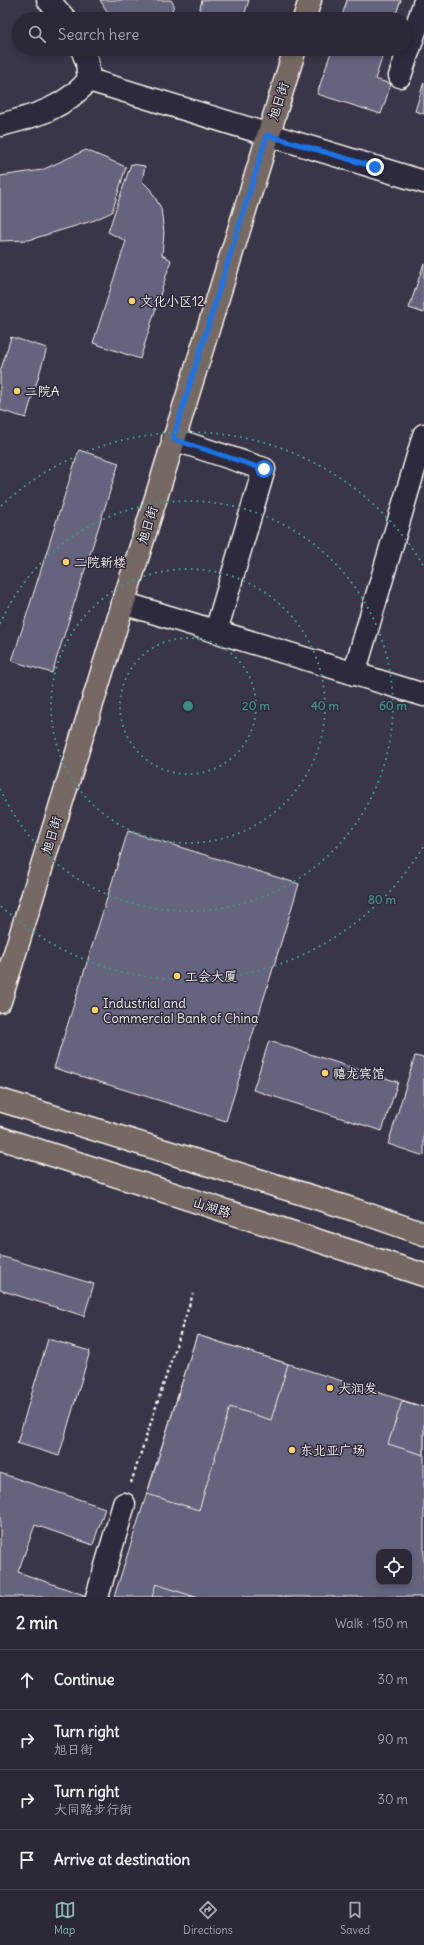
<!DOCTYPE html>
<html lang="en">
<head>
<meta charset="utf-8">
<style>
	:root { --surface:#2c2838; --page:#343040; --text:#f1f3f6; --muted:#a6a6ae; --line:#484453; --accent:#8bbbb9 }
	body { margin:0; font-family:Delius,"LXGW WenKai TC",sans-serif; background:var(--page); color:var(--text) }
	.controls { position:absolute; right:12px; bottom:12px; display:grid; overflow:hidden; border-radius:8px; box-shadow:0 2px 6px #0003 }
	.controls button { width:36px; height:36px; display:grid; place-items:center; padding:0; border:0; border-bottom:1px solid var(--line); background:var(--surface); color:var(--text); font:20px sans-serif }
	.stop { position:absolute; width:12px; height:12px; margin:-9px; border:3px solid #1a73e8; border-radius:50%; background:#fff }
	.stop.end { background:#1a73e8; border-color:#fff; box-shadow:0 1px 4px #0008 }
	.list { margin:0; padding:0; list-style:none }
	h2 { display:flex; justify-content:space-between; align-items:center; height:52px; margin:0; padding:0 16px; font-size:17px }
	h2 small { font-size:13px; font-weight:400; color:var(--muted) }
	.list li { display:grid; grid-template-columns:26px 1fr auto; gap:12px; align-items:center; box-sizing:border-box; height:60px; padding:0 16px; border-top:1px solid var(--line) }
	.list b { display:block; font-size:15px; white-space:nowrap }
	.list p { margin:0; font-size:13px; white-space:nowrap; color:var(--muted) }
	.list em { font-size:13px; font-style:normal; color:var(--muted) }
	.icon { flex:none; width:22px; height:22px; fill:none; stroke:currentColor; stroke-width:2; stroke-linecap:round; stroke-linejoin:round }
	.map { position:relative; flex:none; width:424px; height:1597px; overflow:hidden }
	.search { position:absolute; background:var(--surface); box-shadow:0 2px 6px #0003; left:12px; right:12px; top:12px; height:44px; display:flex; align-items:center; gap:10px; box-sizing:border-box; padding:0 14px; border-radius:22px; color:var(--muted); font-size:15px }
	.sheet { height:292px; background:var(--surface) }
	nav { display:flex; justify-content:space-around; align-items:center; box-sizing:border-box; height:56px; border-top:1px solid var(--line); background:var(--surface); font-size:11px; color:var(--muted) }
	nav a { display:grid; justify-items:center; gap:2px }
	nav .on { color:var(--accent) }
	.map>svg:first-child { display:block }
	.building { fill:#66647f; stroke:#f4f1e8; fill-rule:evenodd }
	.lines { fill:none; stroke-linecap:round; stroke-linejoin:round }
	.minor-casing { stroke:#f4f1e8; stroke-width:25 }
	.major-casing { stroke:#f4f1e8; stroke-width:25 }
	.path { stroke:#f4f1e8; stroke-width:2.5; stroke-dasharray:3 3; stroke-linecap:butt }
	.minor { stroke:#2f2a3d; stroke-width:22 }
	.major { stroke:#766964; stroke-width:22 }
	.route { stroke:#1a73e8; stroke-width:5 }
	.ring { fill:none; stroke:#3d8f86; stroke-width:2; stroke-dasharray:2 4 }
	.poi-dot { fill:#ffd166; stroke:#2f2a3d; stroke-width:1.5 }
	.labels { text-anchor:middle; stroke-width:3; stroke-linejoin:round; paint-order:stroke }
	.street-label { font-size:13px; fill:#f4f1e8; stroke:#2f2a3d }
	.poi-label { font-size:13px; fill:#f4f1e8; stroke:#2f2a3d; text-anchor:start }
	.centre { fill:#3d8f86; stroke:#2f2a3d; stroke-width:2 }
	.ring-label { font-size:12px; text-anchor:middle; font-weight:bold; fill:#3d8f86; stroke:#2f2a3d; stroke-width:3; stroke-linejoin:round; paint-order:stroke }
</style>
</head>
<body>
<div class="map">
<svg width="424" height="1597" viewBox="0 0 424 1597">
	<rect width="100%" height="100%" fill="#3a364a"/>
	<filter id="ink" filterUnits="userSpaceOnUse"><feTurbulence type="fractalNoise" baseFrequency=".025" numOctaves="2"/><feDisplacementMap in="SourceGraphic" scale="8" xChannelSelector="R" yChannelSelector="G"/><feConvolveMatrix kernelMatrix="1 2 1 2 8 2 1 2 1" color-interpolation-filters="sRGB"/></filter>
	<g filter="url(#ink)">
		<!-- building -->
		<g class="building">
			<path d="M100,0H171L174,5L169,19H112Z"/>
			<path d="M202,0H249L243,19H197Z"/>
			<path d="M347,0H401L394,19H341Z"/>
			<path d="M332,49H385L375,79L391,84L381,114L317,94Z"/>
			<path d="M424,82V114L415,111Z"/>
			<path d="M86,150L126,167L112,212L95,220L29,240L0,241V176L42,170Z"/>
			<path d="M131,164L145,166L142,181L150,189L161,208L164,233L162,255L171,260L140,359L93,343L126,241L108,232Z"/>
			<path d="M424,263V313L409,308Z"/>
			<path d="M11,337L47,348L26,418L0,410V372Z"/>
			<path d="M79,450L119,463L52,673L12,661Z"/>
			<path d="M128,831L299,884L226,1121L54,1068Z"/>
			<path d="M269,1041L398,1082L382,1131L253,1090Z"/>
			<path d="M415,1056L424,1058V1156L388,1144Z"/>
			<path d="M0,1256L94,1284L84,1316L0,1290Z"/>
			<path d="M197,1335L424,1407V1597H114ZM379,1552H409V1582H379Z"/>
			<path d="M197,1335L288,1364L271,1420L230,1407L199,1510L147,1494Z"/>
			<path d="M48,1339L90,1351L59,1456L17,1443Z"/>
			<path d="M402,1401L424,1407V1455L388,1444Z"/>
			<path d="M0,1473L105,1508L93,1545L35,1525L18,1572L90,1597H0Z"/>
			<path d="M156,1584L195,1597H152Z"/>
		</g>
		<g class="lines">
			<defs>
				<g id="minor">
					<path d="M48,0L65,19"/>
					<path d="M82,49L87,62L89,80L424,182"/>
					<path d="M400,76L424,4"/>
					<path d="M0,125C36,116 64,108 89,80"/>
					<path d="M173,439L264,469L216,631"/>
					<path d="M123,603L424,695"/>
					<path d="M354,674L424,435"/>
					<path d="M97,1597L124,1504"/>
				</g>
				<g id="major">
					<path d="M304,19L310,0"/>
					<path d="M0,1001L295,49"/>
					<path d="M0,1100L355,1210L424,1234"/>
					<path d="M0,1138L424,1275"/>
				</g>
			</defs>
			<!-- minor casing -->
			<use href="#minor" class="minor-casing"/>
			<!-- major casing -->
			<use href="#major" class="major-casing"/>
			<!-- path -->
			<path class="path" d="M131,1483L193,1294"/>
			<!-- minor -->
			<use href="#minor" class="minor"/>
			<!-- major -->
			<use href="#major" class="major"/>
		</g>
	</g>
	<g class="lines" filter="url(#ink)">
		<!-- route -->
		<path class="route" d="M264,469L173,439L267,135L375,167"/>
	</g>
	<!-- distance rings -->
	<g class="ring">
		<circle cx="188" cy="706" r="68"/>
		<circle cx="188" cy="706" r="137"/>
		<path d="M0 624A205 205 0 1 1 0 788"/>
		<path d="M423 847A274 274 0 0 1 1 906M1 506A274 274 0 0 1 423 565"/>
	</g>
	<!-- markers -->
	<g class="poi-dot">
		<circle cx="132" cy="301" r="4"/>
		<circle cx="17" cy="391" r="4"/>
		<circle cx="66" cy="562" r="4"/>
		<circle cx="177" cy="976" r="4"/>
		<circle cx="95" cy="1010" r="4"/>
		<circle cx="325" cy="1073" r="4"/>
		<circle cx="330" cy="1388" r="4"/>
		<circle cx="292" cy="1450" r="4"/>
	</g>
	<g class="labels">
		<!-- street labels -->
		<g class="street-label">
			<text transform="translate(278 101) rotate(-72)" y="5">旭日街</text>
			<text transform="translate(147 525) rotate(-73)" y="5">旭日街</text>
			<text transform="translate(51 835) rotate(-73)" y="5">旭日街</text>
			<text transform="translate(212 1207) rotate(18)" y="5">山湖路</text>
		</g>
		<!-- poi labels -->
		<g class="poi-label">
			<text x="140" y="306">文化小区12</text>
			<text x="25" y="396">二院A</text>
			<text x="74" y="567">二院新楼</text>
			<text x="185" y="981">工会大厦</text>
			<text x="103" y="1008">Industrial and<tspan x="103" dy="15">Commercial Bank of China</tspan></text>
			<text x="333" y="1078">禧龙宾馆</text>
			<text x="338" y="1393">大润发</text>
			<text x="300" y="1455">东北亚广场</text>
		</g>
	</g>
	<circle cx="188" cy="706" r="6" class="centre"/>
	<g class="ring-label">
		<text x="256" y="710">20 m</text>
		<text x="325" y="710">40 m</text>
		<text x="393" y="710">60 m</text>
		<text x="382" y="904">80 m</text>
	</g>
</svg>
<div class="controls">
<button><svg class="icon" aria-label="locate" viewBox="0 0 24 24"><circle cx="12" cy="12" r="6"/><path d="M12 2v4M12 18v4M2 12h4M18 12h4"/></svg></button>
</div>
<div class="stop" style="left:264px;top:469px"></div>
<div class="stop end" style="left:375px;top:167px"></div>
<div class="search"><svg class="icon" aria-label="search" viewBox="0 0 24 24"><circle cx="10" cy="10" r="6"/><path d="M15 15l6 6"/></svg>Search here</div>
</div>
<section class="sheet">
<h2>2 min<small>Walk · 150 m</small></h2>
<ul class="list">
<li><svg class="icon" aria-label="ahead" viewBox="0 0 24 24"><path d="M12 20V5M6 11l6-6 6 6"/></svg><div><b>Continue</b></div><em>30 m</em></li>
<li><svg class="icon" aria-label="right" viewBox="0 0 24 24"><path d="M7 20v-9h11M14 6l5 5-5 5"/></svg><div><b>Turn right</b><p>旭日街</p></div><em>90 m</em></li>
<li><svg class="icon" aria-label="right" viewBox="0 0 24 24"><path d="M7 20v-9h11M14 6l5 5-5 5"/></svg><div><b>Turn right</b><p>大同路步行街</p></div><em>30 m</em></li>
<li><svg class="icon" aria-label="arrive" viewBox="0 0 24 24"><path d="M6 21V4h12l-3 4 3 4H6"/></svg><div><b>Arrive at destination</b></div></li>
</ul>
</section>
<nav>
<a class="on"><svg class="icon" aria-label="map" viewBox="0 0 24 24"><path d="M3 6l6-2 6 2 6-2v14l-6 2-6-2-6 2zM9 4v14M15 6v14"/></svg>Map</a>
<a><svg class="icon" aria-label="directions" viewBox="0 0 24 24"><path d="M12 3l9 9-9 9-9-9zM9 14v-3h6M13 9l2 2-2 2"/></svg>Directions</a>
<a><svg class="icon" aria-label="saved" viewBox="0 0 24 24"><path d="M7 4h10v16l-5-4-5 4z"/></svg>Saved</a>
</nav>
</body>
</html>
